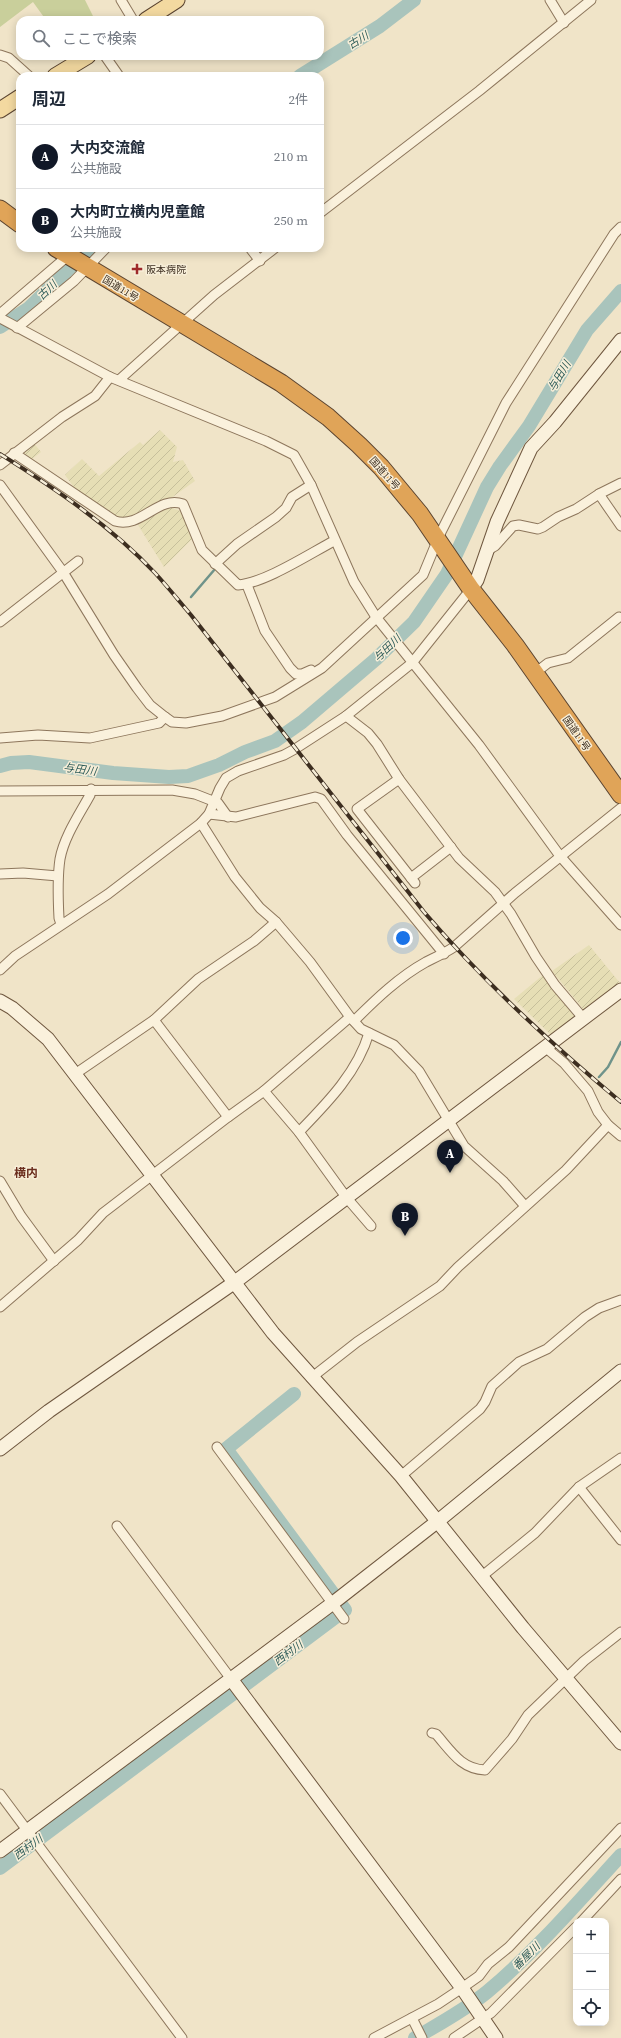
<!DOCTYPE html>
<html lang="ja">
<head>
<meta charset="utf-8">
<style>
	:root { --surface:#fff; --page:#f2f2f3; --text:#1f2937; --muted:#747a83; --line:#e0e1e3; --accent:#111827 }
	body { margin:0; font-family:"Source Serif 4","Noto Sans JP",serif; background:var(--page); color:var(--text) }
	.controls { position:absolute; right:12px; bottom:12px; display:grid; overflow:hidden; border-radius:8px; box-shadow:0 2px 10px #0003 }
	.controls button { width:36px; height:36px; display:grid; place-items:center; padding:0; border:0; border-bottom:1px solid var(--line); background:var(--surface); color:var(--text); font:20px sans-serif }
	.you { position:absolute; left:403px; top:938px; width:14px; height:14px; margin:-10px; border:3px solid #fff; border-radius:50%; background:#1a73e8; box-shadow:0 0 0 6px #1a73e833 }
	.badge { display:grid; place-items:center; width:26px; height:26px; border-radius:50%; background:var(--accent); color:#fff; font-size:13px; font-weight:700 }
	.pin { position:absolute; translate:-50% -33px; filter:drop-shadow(0 1px 2px #0008) }
	.pin::after { content:''; position:absolute; top:21px; width:14px; height:12px; background:inherit; clip-path:polygon(0 0,100% 0,50% 100%) }
	.list { margin:0; padding:0; list-style:none }
	h2 { display:flex; justify-content:space-between; align-items:center; height:52px; margin:0; padding:0 16px; font-size:17px }
	h2 small { font-size:13px; font-weight:400; color:var(--muted) }
	.list li { display:grid; grid-template-columns:26px 1fr auto; gap:12px; align-items:center; box-sizing:border-box; height:64px; padding:0 16px; border-top:1px solid var(--line) }
	.list b { display:block; font-size:15px; white-space:nowrap }
	.list p { margin:0; font-size:13px; white-space:nowrap; color:var(--muted) }
	.list em { font-size:13px; font-style:normal; color:var(--muted) }
	.icon { flex:none; width:22px; height:22px; fill:none; stroke:currentColor; stroke-width:2; stroke-linecap:round; stroke-linejoin:round }
	.map { position:relative; flex:none; width:621px; height:2038px; overflow:hidden }
	.search { position:absolute; background:var(--surface); box-shadow:0 2px 10px #0003; left:16px; top:16px; width:308px; height:44px; display:flex; align-items:center; gap:10px; box-sizing:border-box; padding:0 14px; border-radius:12px; color:var(--muted); font-size:15px }
	.panel { position:absolute; background:var(--surface); box-shadow:0 2px 10px #0003; left:16px; top:72px; width:308px; height:180px; border-radius:12px }
	.map>svg:first-child { display:block }
	.farmland { fill:url(#farmland-furrows) }
	.green { fill:#c9cf9b }
	.lines { fill:none; stroke-linecap:round; stroke-linejoin:round }
	.stream { stroke:#6f938a; stroke-width:2.5 }
	.river { stroke:#a9c4bc; stroke-width:14 }
	.street-casing { stroke:#8d765c; stroke-width:11 }
	.secondary-casing { stroke:#6f573f; stroke-width:15 }
	.primary-casing { stroke:#5b4430; stroke-width:17 }
	.highway-casing { stroke:#5b4430; stroke-width:19 }
	.street { stroke:#faf1dc; stroke-width:9 }
	.secondary { stroke:#faf1dc; stroke-width:13 }
	.primary { stroke:#f3d9a0; stroke-width:15 }
	.highway { stroke:#e0a458; stroke-width:17 }
	.rail-casing { stroke:#3d2e20; stroke-width:4 }
	.rail { stroke:#f7eed8; stroke-width:2.5; stroke-dasharray:8; stroke-linecap:butt }
	.poi-dot { fill:#9e2a2b; stroke:#f7eed8; stroke-width:1.5 }
	.labels { text-anchor:middle; stroke-width:3; stroke-linejoin:round; paint-order:stroke }
	.poi-label { font-size:10px; fill:#3d2e20; stroke:#f7eed8; text-anchor:start }
	.street-label { font-size:10px; fill:#3d2e20; stroke:#f7eed8 }
	.water-label { font-size:11px; font-style:italic; fill:#2f5d5a; stroke:#f7eed8 }
	.quarter-label { font-size:12px; font-weight:bold; fill:#6b2e1e; stroke:#f7eed8 }
</style>
</head>
<body>
<div class="map">
<svg width="621" height="2038" viewBox="0 0 621 2038">
	<defs>
		<pattern id="farmland-furrows" width="10" height="10" patternUnits="userSpaceOnUse"><rect width="10" height="10" fill="#e6deb5"/><path d="M-1 1l2-2M0 10L10 0M9 11l2-2" fill="none" stroke="#c6bf9b"/></pattern>
	</defs>
	<rect width="100%" height="100%" fill="#f0e4c8"/>
	<!-- farmland -->
	<g class="farmland">
		<path d="M160,430L177,447L173,462L183,460L195,481L171,498L138,514L121,518L117,517L76,490L65,475L82,459L99,476L140,442L143,445Z"/>
		<path d="M32,441L41,452L32,459L18,452Z"/>
		<path d="M169,507L181,511L192,539L164,567L138,525Z"/>
		<path d="M589,945L620,983L584,1010L552,971Z"/>
		<path d="M543,975L574,1015L573,1018L551,1035L514,999Z"/>
	</g>
	<!-- green -->
	<path class="green" d="M0,0H85L95,20H46L33,2L0,27Z"/>
	<g class="lines">
		<!-- stream -->
		<g class="stream">
			<path d="M191,597L215,569"/>
			<path d="M599,1077L608,1067L621,1042"/>
		</g>
		<!-- river -->
		<g class="river">
			<path d="M300,76L380,26L414,0"/>
			<path d="M0,327L29,308L90,248"/>
			<path d="M0,766L11,763L29,762L113,773L169,777L188,776L219,765L245,752L275,741L302,722L376,659L414,622L447,574L487,487L500,466L529,426L587,330L621,291"/>
			<path d="M0,1868L345,1610L226,1449L294,1394"/>
			<path d="M415,2038C439,2024 465,2010 487,1992C536,1951 578,1902 621,1855"/>
		</g>
		<defs>
			<g id="street">
				<path d="M121,0L133,20"/>
				<path d="M550,0L564,23"/>
				<path d="M0,55L9,58L29,76"/>
				<path d="M105,56L119,76"/>
				<path d="M320,213L479,91L591,0"/>
				<path d="M250,248L260,261"/>
				<path d="M0,314L77,248"/>
				<path d="M0,318L110,377L266,441L294,455L311,485L354,582L376,617L479,745L560,856L621,925"/>
				<path d="M17,328L74,281L106,248"/>
				<path d="M119,380L214,295L275,248"/>
				<path d="M14,453L115,521C141,529 158,495 183,504L202,550L238,585C265,583 309,554 334,541"/>
				<path d="M0,465L62,417L95,396L110,377"/>
				<path d="M0,485L63,572L114,655L137,688L150,705L165,717L172,722L186,723L222,716L275,697L322,668L423,575L440,534L506,403L614,234L621,227"/>
				<path d="M599,494L621,526"/>
				<path d="M488,550L495,546L513,526L519,525L538,529L543,527L558,517L576,509L599,494L621,483"/>
				<path d="M215,564L237,544L276,517L286,508L292,497L311,485"/>
				<path d="M247,585L265,631L290,668L296,674H302L311,670"/>
				<path d="M0,622L78,561"/>
				<path d="M535,673L548,663L568,658L619,617"/>
				<path d="M346,716L368,733L377,744L399,779L459,858L495,892L511,914L536,957L555,985L583,1018"/>
				<path d="M0,738L38,735L90,738L159,723L165,717"/>
				<path d="M399,779L357,809L415,883"/>
				<path d="M0,791L172,790L195,794L218,803L228,817"/>
				<path d="M209,814L236,817L315,797L321,799L347,835L444,954"/>
				<path d="M201,823L235,877L260,908L276,922L310,962L350,1017L361,1029L394,1045L419,1071L464,1146L503,1181L525,1206"/>
				<path d="M0,874L23,873L58,876"/>
				<path d="M411,878L451,847"/>
				<path d="M61,924L59,918C58,899 57,879 60,859C64,837 79,815 90,795L91,789"/>
				<path d="M0,970L15,956L108,894L201,823L209,814L220,788L226,778L238,771L284,755L295,749L346,716L412,663L471,589"/>
				<path d="M154,1020L228,1117"/>
				<path d="M354,1021C376,999 399,977 426,962C436,957 445,953 454,947L515,893L621,808"/>
				<path d="M545,1047L564,1063L588,1091L598,1112L608,1125L621,1136"/>
				<path d="M75,1074L154,1020L198,979L254,941L276,922"/>
				<path d="M264,1091L299,1132L346,1197L371,1226"/>
				<path d="M299,1132C327,1103 357,1073 369,1033"/>
				<path d="M0,1181L21,1216L54,1261"/>
				<path d="M0,1307L78,1240L103,1213L228,1117L264,1091L350,1017"/>
				<path d="M311,1378L357,1342L440,1286L458,1267L566,1170L608,1125"/>
				<path d="M217,1447L344,1619"/>
				<path d="M401,1476L480,1409L485,1402L492,1386L519,1362L547,1349L585,1317L599,1308L621,1300"/>
				<path d="M579,1487L621,1540"/>
				<path d="M117,1526L231,1679"/>
				<path d="M481,1577L535,1533L579,1487L621,1458"/>
				<path d="M432,1733L436,1734C451,1751 461,1769 485,1770L512,1739L528,1715L584,1661L621,1632"/>
				<path d="M0,1794L182,2038"/>
				<path d="M582,1921L621,1879"/>
				<path d="M412,2018L422,2038"/>
				<path d="M374,2038L438,2004L462,1988L479,1976L488,1964L509,1947L621,1828"/>
				<path d="M454,2038L491,2013L576,1927"/>
			</g>
			<g id="secondary">
				<path d="M471,589L477,580L497,522L531,448L555,422L621,340"/>
				<path d="M0,1001L12,1008L48,1039L273,1333L401,1476L523,1628L621,1743"/>
				<path d="M0,1449L49,1411L235,1282L621,990"/>
				<path d="M231,1679L462,1988L496,2038"/>
				<path d="M0,1851L333,1603L438,1521L621,1371"/>
			</g>
			<g id="primary">
				<path d="M146,20L177,0"/>
				<path d="M55,76L88,56"/>
				<path d="M0,110L20,97"/>
			</g>
			<g id="highway">
				<path d="M0,209L20,224"/>
				<path d="M56,248L281,383L328,417L359,445L381,467L420,514L471,589L515,645L621,795"/>
			</g>
		</defs>
		<!-- street casing -->
		<use href="#street" class="street-casing"/>
		<!-- secondary casing -->
		<use href="#secondary" class="secondary-casing"/>
		<!-- primary casing -->
		<use href="#primary" class="primary-casing"/>
		<!-- highway casing -->
		<use href="#highway" class="highway-casing"/>
		<!-- street -->
		<use href="#street" class="street"/>
		<!-- secondary -->
		<use href="#secondary" class="secondary"/>
		<!-- primary -->
		<use href="#primary" class="primary"/>
		<!-- highway -->
		<use href="#highway" class="highway"/>
		<defs>
			<path id="rail" d="M0,454C54,488 111,526 155,573C167,586 179,601 191,615L424,912C484,982 550,1043 621,1102"/>
		</defs>
		<!-- rail casing -->
		<use href="#rail" class="rail-casing"/>
		<!-- rail -->
		<use href="#rail" class="rail"/>
	</g>
	<!-- markers -->
	<path class="poi-dot" d="M135 263h4v4h4v4h-4v4h-4v-4h-4v-4h4z"/>
	<g class="labels">
		<!-- poi labels -->
		<g class="poi-label">
			<text x="146" y="273">阪本病院</text>
		</g>
		<!-- street labels -->
		<g class="street-label">
			<text transform="translate(121 288) rotate(31)" y="4">国道11号</text>
			<text transform="translate(385 473) rotate(48)" y="4">国道11号</text>
			<text transform="translate(577 733) rotate(55)" y="4">国道11号</text>
		</g>
		<!-- water labels -->
		<g class="water-label">
			<text transform="translate(358 40) rotate(-32)" y="4">古川</text>
			<text transform="translate(47 290) rotate(-44)" y="4">古川</text>
			<text transform="translate(559 376) rotate(-59)" y="4">与田川</text>
			<text transform="translate(387 648) rotate(-44)" y="4">与田川</text>
			<text transform="translate(80 769) rotate(8)" y="4">与田川</text>
			<text transform="translate(288 1653) rotate(-37)" y="4">西村川</text>
			<text transform="translate(28 1847) rotate(-37)" y="4">西村川</text>
			<text transform="translate(526 1956) rotate(-45)" y="4">番屋川</text>
		</g>
		<!-- quarter labels -->
		<g class="quarter-label">
			<text x="26" y="1177">横内</text>
		</g>
	</g>
</svg>
<div class="controls">
<button>+</button>
<button>−</button>
<button><svg class="icon" aria-label="locate" viewBox="0 0 24 24"><circle cx="12" cy="12" r="6"/><path d="M12 2v4M12 18v4M2 12h4M18 12h4"/></svg></button>
</div>
<div class="you"></div>
<div class="pin badge" style="left:450px;top:1173px">A</div>
<div class="pin badge" style="left:405px;top:1236px">B</div>
<div class="search"><svg class="icon" aria-label="search" viewBox="0 0 24 24"><circle cx="10" cy="10" r="6"/><path d="M15 15l6 6"/></svg>ここで検索</div>
<section class="panel">
<h2>周辺<small>2件</small></h2>
<ul class="list">
<li><span class="badge">A</span><div><b>大内交流館</b><p>公共施設</p></div><em>210 m</em></li>
<li><span class="badge">B</span><div><b>大内町立横内児童館</b><p>公共施設</p></div><em>250 m</em></li>
</ul>
</section>
</div>
</body>
</html>
